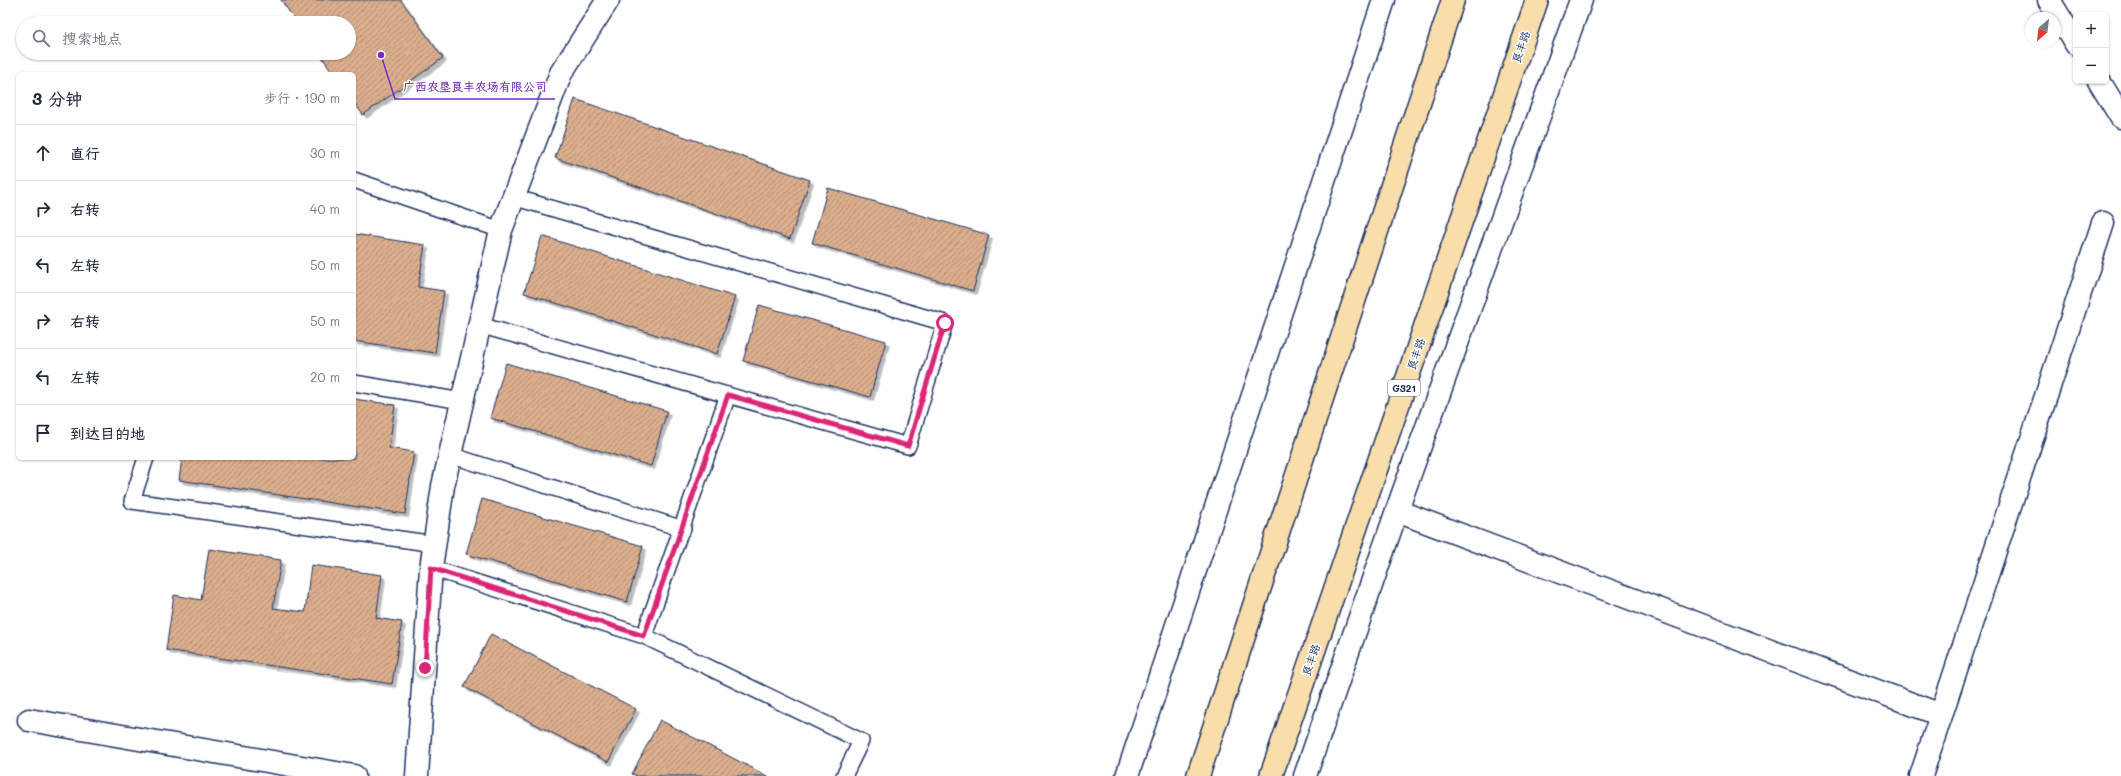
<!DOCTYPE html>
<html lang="zh">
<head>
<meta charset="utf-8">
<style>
	:root { --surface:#fff; --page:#f2f2f3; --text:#1f2937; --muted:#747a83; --line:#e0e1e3 }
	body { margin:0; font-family:Mali,"LXGW WenKai TC",sans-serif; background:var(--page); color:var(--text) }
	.controls { position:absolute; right:12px; top:12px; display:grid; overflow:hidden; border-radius:6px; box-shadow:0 1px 3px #0004 }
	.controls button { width:36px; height:36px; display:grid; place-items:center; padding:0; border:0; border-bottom:1px solid var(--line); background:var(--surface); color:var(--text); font:20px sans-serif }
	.compass { position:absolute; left:2025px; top:12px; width:36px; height:36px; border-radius:50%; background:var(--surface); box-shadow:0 1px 3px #0004; rotate:208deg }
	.stop { position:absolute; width:12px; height:12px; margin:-9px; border:3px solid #db2777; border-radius:50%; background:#fff }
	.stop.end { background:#db2777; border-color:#fff; box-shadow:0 1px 4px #0008 }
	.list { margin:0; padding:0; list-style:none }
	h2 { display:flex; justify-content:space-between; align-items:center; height:52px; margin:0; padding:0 16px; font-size:17px }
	h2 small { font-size:13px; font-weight:400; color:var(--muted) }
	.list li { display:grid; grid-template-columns:26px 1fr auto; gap:12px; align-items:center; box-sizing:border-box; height:56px; padding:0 16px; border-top:1px solid var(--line) }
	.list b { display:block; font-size:15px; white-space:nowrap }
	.list em { font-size:13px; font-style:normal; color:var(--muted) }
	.icon { flex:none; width:22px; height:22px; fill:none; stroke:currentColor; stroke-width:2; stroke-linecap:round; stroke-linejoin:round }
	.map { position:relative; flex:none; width:2121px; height:776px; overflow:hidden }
	.search { position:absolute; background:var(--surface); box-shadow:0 1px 3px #0004; left:16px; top:16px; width:340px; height:44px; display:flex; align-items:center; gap:10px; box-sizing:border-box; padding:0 14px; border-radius:22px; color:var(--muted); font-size:15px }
	.panel { position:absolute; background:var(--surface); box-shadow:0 1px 3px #0004; left:16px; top:72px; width:340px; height:388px; border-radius:6px }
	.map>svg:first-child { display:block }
	.building { fill:url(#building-hatch); stroke:#1b2f5e; filter:url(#shadow) }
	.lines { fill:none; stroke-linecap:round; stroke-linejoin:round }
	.lane-casing { stroke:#1b2f5e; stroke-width:18 }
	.street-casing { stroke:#1b2f5e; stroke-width:25 }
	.secondary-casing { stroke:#1b2f5e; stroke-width:25 }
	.highway-casing { stroke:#1b2f5e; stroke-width:25 }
	.lane { stroke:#fff; stroke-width:15 }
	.street { stroke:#fff; stroke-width:22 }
	.secondary { stroke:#fff; stroke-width:22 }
	.highway { stroke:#f9deab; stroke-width:22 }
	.route { stroke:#db2777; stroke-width:5 }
	.labels { text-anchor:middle; stroke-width:3; stroke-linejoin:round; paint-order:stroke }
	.shield { fill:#fff; stroke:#5f6d8e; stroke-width:1 }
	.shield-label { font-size:10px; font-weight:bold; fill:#1b2f5e }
	.street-label { font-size:11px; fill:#1b2f5e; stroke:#fff }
	.leader { fill:none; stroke:#7b2cbf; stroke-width:1.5 }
	.callout-dot { fill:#7b2cbf; stroke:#fff; stroke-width:1.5 }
	.callout-label { font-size:12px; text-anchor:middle; font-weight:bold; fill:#7b2cbf; stroke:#fff; stroke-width:3; stroke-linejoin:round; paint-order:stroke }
</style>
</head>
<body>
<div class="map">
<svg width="2121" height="776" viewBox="0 0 2121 776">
	<defs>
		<pattern id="building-hatch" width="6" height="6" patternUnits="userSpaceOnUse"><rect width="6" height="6" fill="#dbae8c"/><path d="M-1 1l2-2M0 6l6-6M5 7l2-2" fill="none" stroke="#b18e76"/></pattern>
		<filter id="shadow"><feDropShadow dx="3.5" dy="3.5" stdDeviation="0" flood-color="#0004"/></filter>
	</defs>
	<rect width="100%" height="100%" fill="#fff"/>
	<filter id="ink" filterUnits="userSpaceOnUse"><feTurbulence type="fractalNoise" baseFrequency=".025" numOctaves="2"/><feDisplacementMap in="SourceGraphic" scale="8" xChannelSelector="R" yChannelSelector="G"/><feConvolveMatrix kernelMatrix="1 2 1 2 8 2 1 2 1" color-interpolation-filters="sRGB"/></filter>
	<g filter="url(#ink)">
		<!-- building -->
		<g class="building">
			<path d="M281,0H401L443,58L363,115L354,102V74H334L319,53H349V23H297Z"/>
			<path d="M575,99L810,180L790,239L555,158Z"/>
			<path d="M828,188L989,235L973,291L812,243Z"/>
			<path d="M354,234L425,245L418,287L444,291L435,353L354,341Z"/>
			<path d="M542,236L735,297L717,354L524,293Z"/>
			<path d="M759,305L886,341L870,397L743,361Z"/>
			<path d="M506,363L667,411L651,466L490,418Z"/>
			<path d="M354,399L395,405L389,448L414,452L405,514L179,480L182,458H354Z"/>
			<path d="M482,499L643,546L627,602L466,554Z"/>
			<path d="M209,549L281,560L273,608L305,612L311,565L382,575L376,618L402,622L392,684L166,650L174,595L201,600Z"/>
			<path d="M491,634L636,709L608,762L464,687Z"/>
			<path d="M660,720L767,776H637L632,774Z"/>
		</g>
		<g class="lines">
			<defs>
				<g id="lane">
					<path d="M354,180L501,230"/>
					<path d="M479,325L908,446L945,323L513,197"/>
					<path d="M354,383L462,401"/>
					<path d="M728,395L644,636L861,741L844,776"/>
					<path d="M450,455L683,529"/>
					<path d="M146,458L132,501L435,544"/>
					<path d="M431,568L644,636"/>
				</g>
				<g id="street">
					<path d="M2049,0L2076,44"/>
					<path d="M2099,81L2121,117"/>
					<path d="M1397,511L1941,715"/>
					<path d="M29,720L354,776"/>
					<path d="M417,776L431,568L443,486L501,230L561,73L608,0"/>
					<path d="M1921,776L2103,223"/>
				</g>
				<g id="secondary">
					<path d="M1127,776L1384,0"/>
					<path d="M1305,776L1402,496L1581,0"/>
				</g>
				<g id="highway">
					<path d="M1198,776L1453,0"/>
					<path d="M1271,776L1537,0"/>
				</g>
			</defs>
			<!-- lane casing -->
			<use href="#lane" class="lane-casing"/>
			<!-- street casing -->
			<use href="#street" class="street-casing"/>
			<!-- secondary casing -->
			<use href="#secondary" class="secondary-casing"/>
			<!-- highway casing -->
			<use href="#highway" class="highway-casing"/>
			<!-- lane -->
			<use href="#lane" class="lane"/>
			<!-- street -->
			<use href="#street" class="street"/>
			<!-- secondary -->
			<use href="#secondary" class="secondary"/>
			<!-- highway -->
			<use href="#highway" class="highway"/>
		</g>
	</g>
	<g class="lines" filter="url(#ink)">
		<!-- route -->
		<path class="route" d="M425,668L431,568L644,636L728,395L908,446L945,323"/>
	</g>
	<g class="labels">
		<!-- shield labels -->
		<rect class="shield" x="1388" y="380" width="32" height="16" rx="3"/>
		<g class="shield-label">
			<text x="1404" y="392">G321</text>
		</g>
		<!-- street labels -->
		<g class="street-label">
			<text transform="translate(1521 47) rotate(-71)" y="4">良丰路</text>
			<text transform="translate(1416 354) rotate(-71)" y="4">良丰路</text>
			<text transform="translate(1311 660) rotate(-71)" y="4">良丰路</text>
		</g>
	</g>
	<!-- callouts -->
	<path class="leader" d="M381 55L395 99H555"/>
	<circle class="callout-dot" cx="381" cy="55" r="4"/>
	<g class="callout-label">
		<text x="475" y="91">广西农垦良丰农场有限公司</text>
	</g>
</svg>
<div class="controls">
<button>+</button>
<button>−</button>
</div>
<svg class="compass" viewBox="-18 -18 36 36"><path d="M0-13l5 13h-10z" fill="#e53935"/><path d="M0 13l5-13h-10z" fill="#747a83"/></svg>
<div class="stop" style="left:945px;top:323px"></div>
<div class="stop end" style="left:425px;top:668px"></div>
<div class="search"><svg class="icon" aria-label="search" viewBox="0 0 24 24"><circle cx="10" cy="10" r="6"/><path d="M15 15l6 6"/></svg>搜索地点</div>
<section class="panel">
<h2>3 分钟<small>步行 · 190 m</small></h2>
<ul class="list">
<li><svg class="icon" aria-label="ahead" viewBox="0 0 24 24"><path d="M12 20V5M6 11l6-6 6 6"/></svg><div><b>直行</b></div><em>30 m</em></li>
<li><svg class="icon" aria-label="right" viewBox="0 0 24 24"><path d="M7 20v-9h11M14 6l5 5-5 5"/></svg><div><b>右转</b></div><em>40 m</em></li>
<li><svg class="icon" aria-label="left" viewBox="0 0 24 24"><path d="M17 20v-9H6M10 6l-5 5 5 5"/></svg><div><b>左转</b></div><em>50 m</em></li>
<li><svg class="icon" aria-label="right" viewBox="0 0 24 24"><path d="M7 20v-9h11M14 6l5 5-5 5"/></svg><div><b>右转</b></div><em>50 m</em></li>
<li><svg class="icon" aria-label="left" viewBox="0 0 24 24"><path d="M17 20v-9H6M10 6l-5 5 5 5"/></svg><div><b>左转</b></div><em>20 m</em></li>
<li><svg class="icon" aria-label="arrive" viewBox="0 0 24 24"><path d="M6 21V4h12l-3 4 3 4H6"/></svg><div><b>到达目的地</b></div></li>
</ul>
</section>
</div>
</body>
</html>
